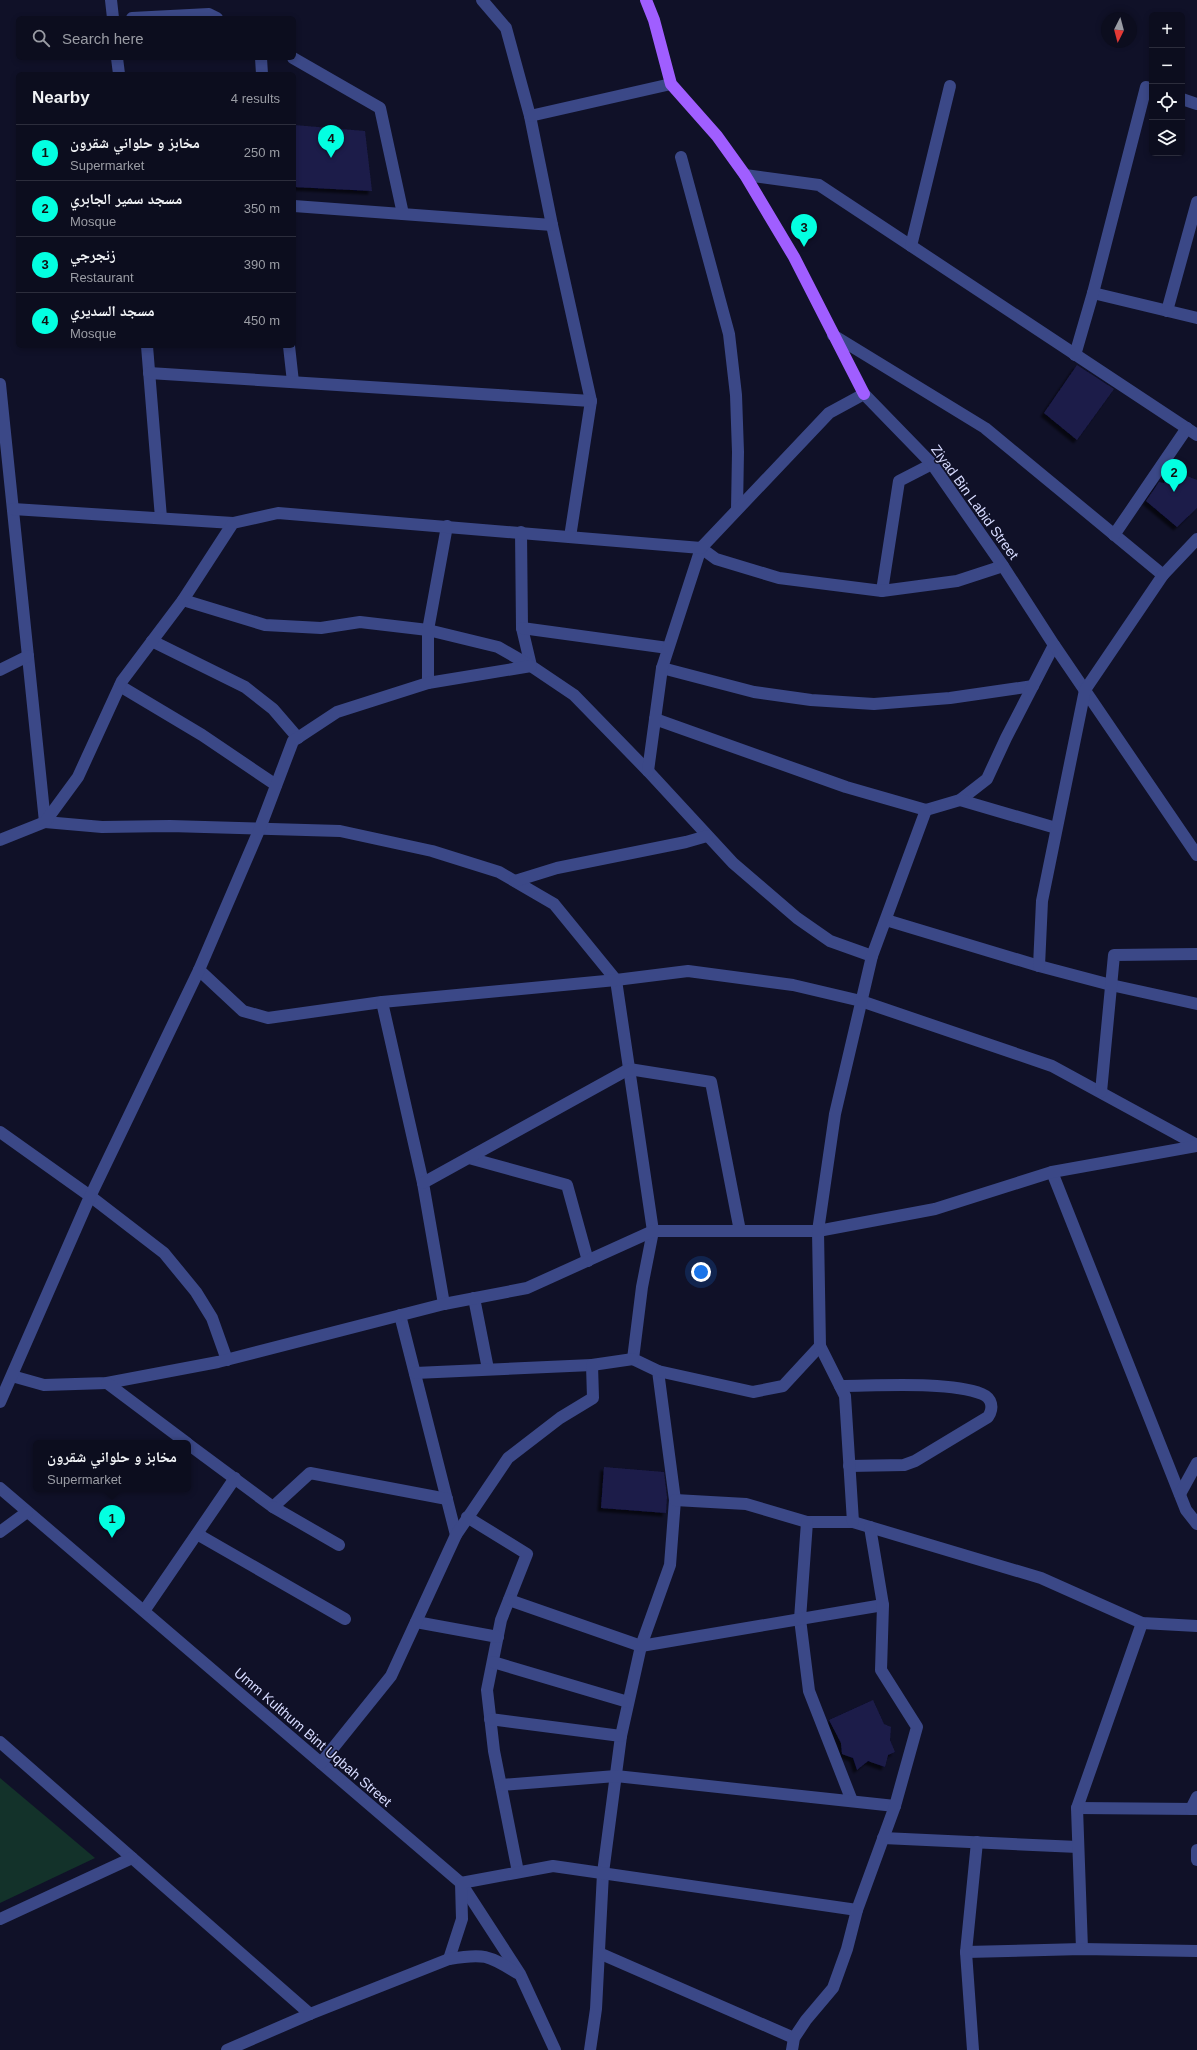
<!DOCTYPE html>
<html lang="en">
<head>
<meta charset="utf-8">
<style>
	:root { --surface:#0c0d1e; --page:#1a1b2b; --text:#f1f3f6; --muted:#9a9ca4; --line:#2c2d3c; --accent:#03ffe1 }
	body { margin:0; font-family:Helvetica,"Noto Naskh Arabic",sans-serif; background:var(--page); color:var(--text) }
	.controls { position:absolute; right:12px; top:12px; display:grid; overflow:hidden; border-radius:6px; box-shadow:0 2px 6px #0003 }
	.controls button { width:36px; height:36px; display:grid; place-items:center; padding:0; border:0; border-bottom:1px solid var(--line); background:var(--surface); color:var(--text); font:20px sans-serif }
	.compass { position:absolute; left:1101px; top:12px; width:36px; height:36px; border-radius:50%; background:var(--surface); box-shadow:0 2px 6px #0003; rotate:186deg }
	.you { position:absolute; left:701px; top:1272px; width:14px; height:14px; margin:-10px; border:3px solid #fff; border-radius:50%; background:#1a73e8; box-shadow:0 0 0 6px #1a73e833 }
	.badge { display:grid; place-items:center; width:26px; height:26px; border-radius:50%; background:var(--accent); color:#111; font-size:13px; font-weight:700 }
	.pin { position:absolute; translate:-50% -33px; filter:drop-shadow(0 1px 2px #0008) }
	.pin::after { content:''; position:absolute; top:21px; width:14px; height:12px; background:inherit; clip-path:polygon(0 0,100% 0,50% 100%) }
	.popup { position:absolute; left:33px; top:1440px; width:158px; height:52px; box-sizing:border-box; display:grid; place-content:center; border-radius:6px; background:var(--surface); filter:drop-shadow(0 1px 3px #0005); font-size:13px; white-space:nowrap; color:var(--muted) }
	.popup b { font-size:15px; color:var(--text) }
	.popup::after { content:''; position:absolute; left:50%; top:100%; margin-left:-8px; border:8px solid transparent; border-top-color:var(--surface) }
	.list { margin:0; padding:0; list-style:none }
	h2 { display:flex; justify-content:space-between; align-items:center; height:52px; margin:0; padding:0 16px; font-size:17px }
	h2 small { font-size:13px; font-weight:400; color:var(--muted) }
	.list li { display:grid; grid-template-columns:26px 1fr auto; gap:12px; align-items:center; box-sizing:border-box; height:56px; padding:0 16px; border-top:1px solid var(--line) }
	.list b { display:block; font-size:15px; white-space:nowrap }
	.list p { margin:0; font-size:13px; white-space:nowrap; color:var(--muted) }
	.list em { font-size:13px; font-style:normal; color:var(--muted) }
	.icon { flex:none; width:22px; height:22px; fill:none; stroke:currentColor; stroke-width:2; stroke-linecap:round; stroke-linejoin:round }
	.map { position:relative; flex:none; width:1197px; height:2050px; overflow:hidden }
	.search { position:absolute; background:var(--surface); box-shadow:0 2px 6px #0003; left:16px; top:16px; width:280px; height:44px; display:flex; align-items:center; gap:10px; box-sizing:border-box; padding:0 14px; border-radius:6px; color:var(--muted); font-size:15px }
	.panel { position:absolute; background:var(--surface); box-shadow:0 2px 6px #0003; left:16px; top:72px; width:280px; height:276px; border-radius:6px }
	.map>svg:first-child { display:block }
	.green { fill:#13322a }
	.building { fill:#1c1c49; filter:url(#shadow) }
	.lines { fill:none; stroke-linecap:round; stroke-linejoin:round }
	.minor { stroke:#3b4887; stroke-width:12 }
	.major { stroke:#a05eff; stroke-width:12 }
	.labels { text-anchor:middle; stroke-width:3; stroke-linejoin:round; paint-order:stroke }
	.street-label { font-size:14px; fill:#d7dbff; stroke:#101128 }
</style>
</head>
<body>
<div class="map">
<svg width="1197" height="2050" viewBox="0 0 1197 2050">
	<defs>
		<filter id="shadow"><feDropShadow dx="-3.5" dy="3.5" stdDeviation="1" flood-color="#0009"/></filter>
	</defs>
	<rect width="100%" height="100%" fill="#101128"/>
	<!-- green -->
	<path class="green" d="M0,1778L95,1858L0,1903Z"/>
	<!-- building -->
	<g class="building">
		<path d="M294,125L365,131L372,191L294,187Z"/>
		<path d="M1077,365L1114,389L1077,440L1044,413Z"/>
		<path d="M1169,469L1197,480V508L1177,527L1146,501L1159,482L1164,483Z"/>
		<path d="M604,1467L664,1472L667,1497L666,1513L601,1508Z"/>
		<path d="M873,1700L884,1724L891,1727L890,1740L895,1752L888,1755L885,1767L868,1761L857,1770L853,1758L842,1754L841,1743L829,1720Z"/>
	</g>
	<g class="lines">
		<!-- minor -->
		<g class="minor">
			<path d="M111,0L113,18"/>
			<path d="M482,0L506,28L530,116L552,225L591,401L570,537"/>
			<path d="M132,18L209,14L217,18"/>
			<path d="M117,58L119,74"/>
			<path d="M261,58L262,74"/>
			<path d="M293,58L380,108L403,214"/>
			<path d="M1182,99L1197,104"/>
			<path d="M530,116L671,84"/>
			<path d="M681,157L729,334L736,395L738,452L737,509"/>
			<path d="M745,175L819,185L1197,435"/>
			<path d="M294,206L552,225"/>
			<path d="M911,246L950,86"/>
			<path d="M1093,293L1197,318"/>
			<path d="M1167,311L1197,202"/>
			<path d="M833,335L985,428L1163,575"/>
			<path d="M147,346L161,518"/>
			<path d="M289,346L293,382"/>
			<path d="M1075,355L1093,293L1146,87L1152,89"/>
			<path d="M149,373L591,401"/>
			<path d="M0,384L45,822L102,827L170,826L340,831L432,851L499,872L554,904L616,980L653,1231L642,1287L633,1359L658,1371L675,1500L670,1565L641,1646L621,1736L603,1873L596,2009L590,2050"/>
			<path d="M13,509L233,523"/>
			<path d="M521,532L522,628L531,666L574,695L648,771L733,863L797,918L830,941L872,956"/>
			<path d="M1114,535L1187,428"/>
			<path d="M882,591L899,481L932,464"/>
			<path d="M183,600L265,625L321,628L360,622L428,630L498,647L531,666"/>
			<path d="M522,628L668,648"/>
			<path d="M152,641L245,687L273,709L298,738"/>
			<path d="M662,668L754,692L811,700L874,704L950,698L1033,686"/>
			<path d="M0,670L28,656"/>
			<path d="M428,683V630L447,526"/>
			<path d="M120,686L202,735L276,785"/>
			<path d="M655,719L846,787L926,810L960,800L987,779L1006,738L1054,645"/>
			<path d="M648,771L662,668L701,548L716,559L779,578L882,591L957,581L1003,566"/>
			<path d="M960,800L1056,828"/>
			<path d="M0,840L45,822L78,777L122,681L183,600L233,523L278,513L701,548L829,413L864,394L932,464L1003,566L1054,645L1197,855"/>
			<path d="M515,881L557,868L686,842L707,836"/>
			<path d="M886,920L1039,966L1111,985L1197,1004"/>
			<path d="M1039,966L1042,901L1085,690L1163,575L1197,539"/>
			<path d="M199,970L243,1011L268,1018L382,1002L616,980L688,971L793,985L861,1001L1052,1066L1197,1145"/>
			<path d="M382,1002L423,1183L444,1304"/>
			<path d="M1101,1092L1114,955L1197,954"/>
			<path d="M0,1132L90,1196L164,1253L196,1292L212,1318L227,1360"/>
			<path d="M469,1158L567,1185L588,1261"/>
			<path d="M1052,1172L1186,1510L1197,1524"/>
			<path d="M423,1183L629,1069L711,1082L740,1231"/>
			<path d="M474,1298L488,1369"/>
			<path d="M400,1315L456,1535"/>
			<path d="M658,1371L753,1392L783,1386L820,1346"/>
			<path d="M415,1373L592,1365"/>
			<path d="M12,1376L44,1385L107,1383L218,1362L444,1304L527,1288L653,1231H818L935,1209L1052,1172L1197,1146"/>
			<path d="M107,1383L187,1443"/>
			<path d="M840,1386C878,1386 948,1381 982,1394C992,1398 994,1408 988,1417L915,1461L904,1465L849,1466"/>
			<path d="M0,1402L88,1201L199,970L260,828L293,741L337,712L428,683L531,666"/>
			<path d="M188,1444L273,1507L310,1473L447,1499"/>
			<path d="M0,1488L461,1883L520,1974L555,2050"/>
			<path d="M1180,1494L1197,1463"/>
			<path d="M675,1500L746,1504L807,1522H853L1041,1578L1142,1623L1197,1626"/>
			<path d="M273,1507L339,1545"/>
			<path d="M467,1517L527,1554L501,1620L487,1690L494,1751L518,1872"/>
			<path d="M807,1522L800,1619L809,1691L852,1801"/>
			<path d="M853,1522L845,1396L820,1346L818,1231L835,1114L872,956L926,810"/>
			<path d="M0,1532L27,1512"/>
			<path d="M197,1534L345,1619"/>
			<path d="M509,1600L641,1646L883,1605"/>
			<path d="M144,1611L235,1478"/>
			<path d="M416,1622L498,1637"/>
			<path d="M493,1662L628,1702"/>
			<path d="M490,1719L621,1736"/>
			<path d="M0,1742L310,2014"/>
			<path d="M321,1763L391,1676L456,1535L508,1458L560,1418L593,1398L592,1365L633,1359"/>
			<path d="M501,1785L616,1776L895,1806"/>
			<path d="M1077,1808L1197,1809"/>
			<path d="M1191,1809L1197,1797"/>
			<path d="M883,1838L1078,1847"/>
			<path d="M1197,1850V1860"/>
			<path d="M0,1919L132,1858"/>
			<path d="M1082,1949L1077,1808L1142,1623"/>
			<path d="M966,1952L1082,1949L1197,1951"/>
			<path d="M599,1953L794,2038"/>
			<path d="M449,1959L462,1919L461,1883L553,1866L857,1910"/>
			<path d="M227,2050L310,2014L449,1959C484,1953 488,1955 517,1973"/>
			<path d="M792,2050L794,2038L806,2020L833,1988L847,1949L857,1910L895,1806L917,1727L881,1670L883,1605L870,1527"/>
			<path d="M973,2050L966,1952L977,1842"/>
		</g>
		<!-- major -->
		<path class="major" d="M646,0L654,20L671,84L717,136L745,175L794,257L864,394"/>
	</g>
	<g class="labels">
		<!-- street labels -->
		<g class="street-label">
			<text transform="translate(975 502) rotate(54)" y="5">Ziyad Bin Labid Street</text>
			<text transform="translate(313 1737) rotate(41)" y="5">Umm Kulthum Bint Uqbah Street</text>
		</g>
	</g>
</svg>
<div class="controls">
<button>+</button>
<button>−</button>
<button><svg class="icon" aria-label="locate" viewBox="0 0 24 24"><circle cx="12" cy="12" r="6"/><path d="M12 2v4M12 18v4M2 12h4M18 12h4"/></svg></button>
<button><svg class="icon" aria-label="layers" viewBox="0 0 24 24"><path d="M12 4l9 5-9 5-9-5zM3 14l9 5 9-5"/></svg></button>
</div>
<svg class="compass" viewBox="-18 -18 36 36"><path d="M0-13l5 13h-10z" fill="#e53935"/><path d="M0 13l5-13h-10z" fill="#9a9ca4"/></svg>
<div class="you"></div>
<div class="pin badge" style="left:112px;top:1538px">1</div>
<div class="popup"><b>مخابز و حلواني شقرون</b>Supermarket</div>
<div class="pin badge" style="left:1174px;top:492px">2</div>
<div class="pin badge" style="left:804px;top:247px">3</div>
<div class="pin badge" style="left:331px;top:158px">4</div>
<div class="search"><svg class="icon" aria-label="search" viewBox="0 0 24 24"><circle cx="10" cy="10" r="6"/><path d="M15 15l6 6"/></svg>Search here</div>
<section class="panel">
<h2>Nearby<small>4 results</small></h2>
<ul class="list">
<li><span class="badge">1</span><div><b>مخابز و حلواني شقرون</b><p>Supermarket</p></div><em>250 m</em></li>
<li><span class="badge">2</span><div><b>مسجد سمير الجابري</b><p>Mosque</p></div><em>350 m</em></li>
<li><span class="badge">3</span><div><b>زنجرجي</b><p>Restaurant</p></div><em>390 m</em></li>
<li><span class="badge">4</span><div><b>مسجد السديري</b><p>Mosque</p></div><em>450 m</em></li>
</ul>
</section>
</div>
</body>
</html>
